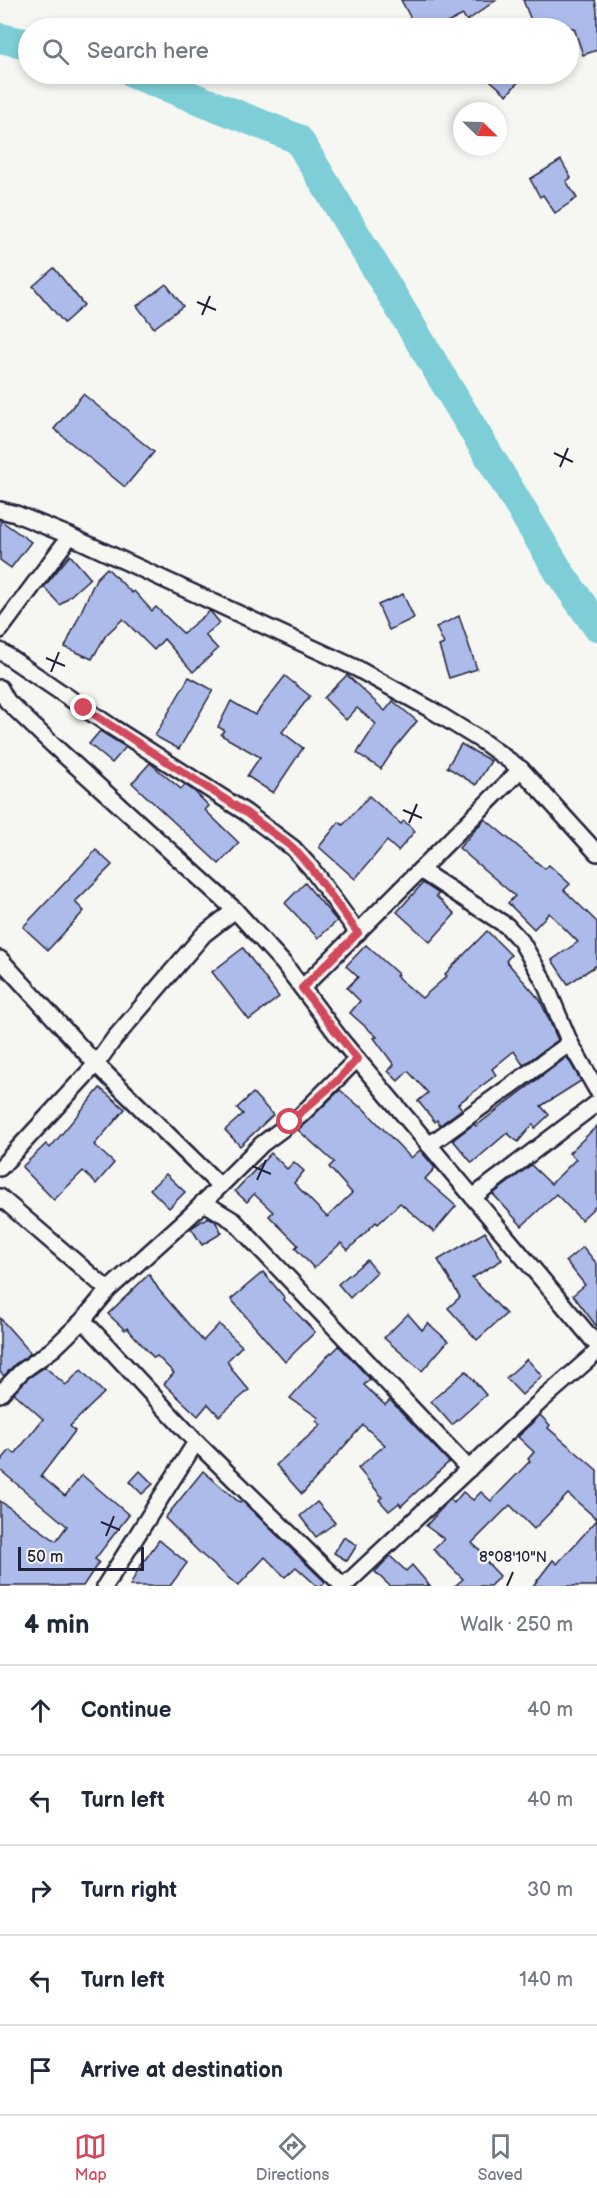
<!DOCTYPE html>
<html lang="en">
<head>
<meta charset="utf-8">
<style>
	:root { --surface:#fff; --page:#f6f6f7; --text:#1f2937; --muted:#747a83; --line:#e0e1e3; --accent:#d1495b }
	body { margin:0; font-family:"Balsamiq Sans",sans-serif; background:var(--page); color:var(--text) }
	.compass { position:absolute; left:453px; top:102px; width:54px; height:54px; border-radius:50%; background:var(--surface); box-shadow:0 3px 9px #0003; rotate:113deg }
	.scale { position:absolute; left:18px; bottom:15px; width:126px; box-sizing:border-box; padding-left:6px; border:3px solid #22223b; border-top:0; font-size:16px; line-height:21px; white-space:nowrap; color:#22223b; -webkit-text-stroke:4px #f6f6f2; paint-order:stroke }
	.stop { position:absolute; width:18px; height:18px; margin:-14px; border:4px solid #d1495b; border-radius:50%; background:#fff }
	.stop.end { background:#d1495b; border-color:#fff; box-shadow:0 2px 6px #0008 }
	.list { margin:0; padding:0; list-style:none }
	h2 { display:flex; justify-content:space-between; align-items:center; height:78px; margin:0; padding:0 24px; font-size:26px }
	h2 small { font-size:20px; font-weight:400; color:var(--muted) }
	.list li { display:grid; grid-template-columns:39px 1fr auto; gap:18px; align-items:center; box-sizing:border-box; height:90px; padding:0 24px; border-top:2px solid var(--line) }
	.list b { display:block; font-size:22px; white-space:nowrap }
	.list em { font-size:20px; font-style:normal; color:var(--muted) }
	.icon { flex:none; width:33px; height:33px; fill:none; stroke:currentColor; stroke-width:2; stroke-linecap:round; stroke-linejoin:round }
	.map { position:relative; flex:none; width:597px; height:1586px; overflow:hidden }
	.search { position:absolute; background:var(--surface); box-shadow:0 3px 9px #0003; left:18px; right:18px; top:18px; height:66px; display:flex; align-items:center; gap:15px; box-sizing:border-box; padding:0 21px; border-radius:33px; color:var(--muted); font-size:22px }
	.sheet { height:528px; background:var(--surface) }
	nav { display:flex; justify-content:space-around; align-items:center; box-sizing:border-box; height:84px; border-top:2px solid var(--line); background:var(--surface); font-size:16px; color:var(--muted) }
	nav a { display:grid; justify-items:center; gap:3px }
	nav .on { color:var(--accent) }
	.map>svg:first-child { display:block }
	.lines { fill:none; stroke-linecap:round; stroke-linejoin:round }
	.river { stroke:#7dced6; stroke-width:30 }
	.building { fill:#acbbea; stroke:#22223b; stroke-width:1.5 }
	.street-casing { stroke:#22223b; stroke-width:20 }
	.street { stroke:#f6f6f2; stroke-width:15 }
	.route { stroke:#d1495b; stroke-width:8 }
	.ticks { fill:none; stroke:#22223b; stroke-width:2 }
	.ticks-label { font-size:15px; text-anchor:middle; fill:#22223b; stroke:#f6f6f2; stroke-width:5; stroke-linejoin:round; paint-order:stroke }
</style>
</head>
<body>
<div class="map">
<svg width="597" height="1586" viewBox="0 0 597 1586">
	<rect width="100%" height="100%" fill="#f6f6f2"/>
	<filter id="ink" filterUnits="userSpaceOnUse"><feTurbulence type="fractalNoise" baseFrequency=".0167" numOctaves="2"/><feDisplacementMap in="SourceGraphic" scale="12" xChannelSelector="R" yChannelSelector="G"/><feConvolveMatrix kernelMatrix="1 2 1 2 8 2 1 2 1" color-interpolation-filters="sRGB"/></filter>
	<g filter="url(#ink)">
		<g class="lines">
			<!-- river -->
			<g class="river">
				<path d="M0,38L28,44"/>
				<path d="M135,74L298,139L561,575L597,626"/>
			</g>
		</g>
		<!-- building -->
		<g class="building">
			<path d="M401,0H496L467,21L463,15L437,28H416Z"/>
			<path d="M523,0H595L597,10V50L583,55L574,28H534Z"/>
			<path d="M483,74H511L519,81L507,95Z"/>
			<path d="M561,160L571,178L566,181L577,198L555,213L543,195L540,197L530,179Z"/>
			<path d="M54,268L84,305L64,323L33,286Z"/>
			<path d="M166,284L183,306L154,328L137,306Z"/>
			<path d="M83,394L154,452L125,487L54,429Z"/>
			<path d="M0,520L31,542L11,568L0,560Z"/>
			<path d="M70,555L90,578L60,605L44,587Z"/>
			<path d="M107,568L132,593L134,591L152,611L156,607L183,633L210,611L220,623L205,635L218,649L193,672L164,639L154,650L123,619L106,635L92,659L65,647L96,579Z"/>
			<path d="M403,594L414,618L389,630L378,605Z"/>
			<path d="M459,616L477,669L449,678L439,646L444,644L436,627Z"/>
			<path d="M347,675L385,711L393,701L417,721L395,748L381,769L357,753L376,724L357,708L346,720L324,698Z"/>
			<path d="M285,676L310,696L282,732L303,748L273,793L247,776L260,757L221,735L224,730L218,727L231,701L255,715Z"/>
			<path d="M189,677L213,690L179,749L155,736Z"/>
			<path d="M100,731L126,747L112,763L89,744Z"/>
			<path d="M461,744L491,761L476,785L447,767Z"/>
			<path d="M150,763L181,789L185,785L194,791L209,806L205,810L239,843L219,864L132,783Z"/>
			<path d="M369,796L401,824L404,821L415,831L398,851L387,841L355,879L319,847L339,822L343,825Z"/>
			<path d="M485,819L545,869L549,865L570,884L564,890L597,922V965L568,984L552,960L578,942L549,913L534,929L508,903L515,896L459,848Z"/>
			<path d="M96,850L112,865L75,902L84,911L48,950L23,927Z"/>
			<path d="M305,883L337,921L318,938L285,903Z"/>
			<path d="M423,883L439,894L436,896L455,914L430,942L397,912Z"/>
			<path d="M487,931L511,955L506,961L540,1000L558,1040L523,1065L514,1051L492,1069L496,1075L458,1104L462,1109L440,1125L437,1120L435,1122L418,1101L428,1093L408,1071L398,1081L388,1071L394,1065L374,1038L377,1037L350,1013L360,1001L347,988L358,977L346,966L366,945L398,974L396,976L422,998L447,976L445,974Z"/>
			<path d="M243,948L279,997L249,1020L212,972Z"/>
			<path d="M567,1057L581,1081L541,1106L549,1115L535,1128L533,1124L518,1142L507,1133L472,1163L453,1140L474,1124L476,1126Z"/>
			<path d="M100,1088L125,1109L94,1145L114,1163L96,1184L83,1171L54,1200L22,1167L46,1144L50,1148Z"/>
			<path d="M340,1090L360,1107L361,1106L411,1158L420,1150L435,1168L425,1179L456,1206L434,1232L400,1203L378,1224L376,1222L348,1250L341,1243L314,1268L295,1248L298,1245L269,1216L273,1212L254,1194L247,1202L235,1191L271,1153L287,1169L294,1162L304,1171L294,1183L327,1217L352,1193L329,1167L334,1162L298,1130Z"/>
			<path d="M253,1093L273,1115L240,1146L225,1130L243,1114L237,1108Z"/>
			<path d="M597,1126V1205L581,1220L556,1194L522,1226L493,1194L531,1165L551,1184L576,1159L569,1153Z"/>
			<path d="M166,1174L185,1192L169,1208L150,1189Z"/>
			<path d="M208,1217L215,1221L222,1233L202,1245L191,1228Z"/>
			<path d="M485,1232L502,1260L472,1278L506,1314L477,1340L448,1308L460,1297L438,1260Z"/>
			<path d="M583,1247L597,1264V1327L573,1295L585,1285L566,1261Z"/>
			<path d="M367,1260L377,1272L350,1298L338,1284Z"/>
			<path d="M263,1272L285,1298L283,1299L315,1332L285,1362L231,1299Z"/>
			<path d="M149,1274L159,1290L203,1341L219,1324L242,1346L227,1361L233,1371L249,1390L219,1416L208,1404L198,1416L164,1384L174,1373L157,1356L154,1358L127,1328L125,1330L108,1314Z"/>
			<path d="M408,1314L422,1330L428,1323L448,1341L422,1371L384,1338Z"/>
			<path d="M0,1318L31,1353L15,1364L4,1376L0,1372Z"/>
			<path d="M339,1346L370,1379L364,1385L385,1405L390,1400L449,1462L401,1506L399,1503L389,1511L379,1500L382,1497L358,1468L385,1445L363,1425L302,1494L276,1465L321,1425L316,1421L319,1418L290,1398L331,1352L332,1353Z"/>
			<path d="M527,1359L542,1376L522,1395L506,1378Z"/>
			<path d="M45,1367L66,1385L81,1370L104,1393L70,1426L75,1431L41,1476L65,1496L82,1475L129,1515L95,1559L99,1562L83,1586H0V1501L56,1541L67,1526L0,1470V1462L10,1450L15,1454L43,1419L14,1393L27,1379Z"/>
			<path d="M466,1371L486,1395L452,1425L431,1401Z"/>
			<path d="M540,1415L550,1425L548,1428L597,1470V1519L568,1494L534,1529L510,1505L472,1543L483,1553L481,1556L500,1576L490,1586H455L463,1579L433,1549L444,1539L426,1526L450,1499L454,1503L463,1492L473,1500L481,1492L491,1501L530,1461L528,1459L534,1452L518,1437Z"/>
			<path d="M140,1471L153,1484L142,1494L130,1482Z"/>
			<path d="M203,1471L240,1503L242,1501L325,1582L322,1586H317L296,1567L285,1577L265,1557L238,1586L200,1553L165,1518Z"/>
			<path d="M317,1502L335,1523L316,1537L300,1516Z"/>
			<path d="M597,1520V1586H533L553,1560L557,1564Z"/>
			<path d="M344,1537L357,1545L347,1561L334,1553Z"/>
			<path d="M159,1540L187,1563L170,1586H130L139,1568Z"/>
			<path d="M390,1556L406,1571L412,1565L430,1586H390L375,1572Z"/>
		</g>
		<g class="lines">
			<defs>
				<g id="street">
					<path d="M0,510L16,514L70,536L356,668L430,709L482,741L521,769L597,853"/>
					<path d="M0,630L70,536"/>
					<path d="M0,651L112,727L245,812L293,848L311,868L358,933"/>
					<path d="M0,688L7,701L53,745L235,910L284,964L341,1040L597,1345"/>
					<path d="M420,870L507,926L521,941L544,981L570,1043L597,1090"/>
					<path d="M0,959L96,1064L219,1185"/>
					<path d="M302,988L521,769"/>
					<path d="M429,1145L570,1043"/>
					<path d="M0,1168L96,1064L114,1039L204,934L235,910"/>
					<path d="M0,1197L108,1290"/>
					<path d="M473,1197L597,1103"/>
					<path d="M203,1202L234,1221L469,1469"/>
					<path d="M83,1320L196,1442L343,1586"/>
					<path d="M0,1394L21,1372L53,1349L83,1320L108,1290L191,1215L262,1144L301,1115L357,1059"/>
					<path d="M105,1586L196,1442"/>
					<path d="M344,1586L542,1400L597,1352"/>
				</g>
			</defs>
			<!-- street casing -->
			<use href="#street" class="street-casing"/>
			<!-- street -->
			<use href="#street" class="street"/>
		</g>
	</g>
	<g class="lines" filter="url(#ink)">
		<!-- route -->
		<path class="route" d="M84,708L245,812L293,848L311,868L358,933L302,988L357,1059L337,1081L290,1122"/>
	</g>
	<!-- ticks -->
	<path class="ticks" d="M197,302L216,310M202,315L210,296M554,453L573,462M560,467L568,448M46,658L65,666M51,672L59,652M403,810L422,818M409,823L417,804M252,1166L271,1174M257,1180L266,1160M101,1522L120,1530M106,1536L114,1516M507,1586L513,1572"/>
	<g class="ticks-label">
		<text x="513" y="1562">8°08'10"N</text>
	</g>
</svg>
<svg class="compass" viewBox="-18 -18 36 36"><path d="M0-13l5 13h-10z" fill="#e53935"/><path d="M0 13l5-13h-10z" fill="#747a83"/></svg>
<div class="scale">50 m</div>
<div class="stop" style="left:290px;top:1122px"></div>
<div class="stop end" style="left:84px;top:708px"></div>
<div class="search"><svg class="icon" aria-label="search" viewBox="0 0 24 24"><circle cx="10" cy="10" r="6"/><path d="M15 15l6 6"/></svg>Search here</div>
</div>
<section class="sheet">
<h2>4 min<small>Walk · 250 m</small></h2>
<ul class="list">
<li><svg class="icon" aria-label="ahead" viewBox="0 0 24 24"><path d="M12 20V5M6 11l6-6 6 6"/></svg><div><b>Continue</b></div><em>40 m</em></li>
<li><svg class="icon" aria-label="left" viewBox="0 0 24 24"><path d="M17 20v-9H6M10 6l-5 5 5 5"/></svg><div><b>Turn left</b></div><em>40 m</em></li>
<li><svg class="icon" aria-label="right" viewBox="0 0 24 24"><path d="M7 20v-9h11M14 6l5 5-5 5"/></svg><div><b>Turn right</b></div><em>30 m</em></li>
<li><svg class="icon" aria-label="left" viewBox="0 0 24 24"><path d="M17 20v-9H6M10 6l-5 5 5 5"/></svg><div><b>Turn left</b></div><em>140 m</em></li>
<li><svg class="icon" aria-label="arrive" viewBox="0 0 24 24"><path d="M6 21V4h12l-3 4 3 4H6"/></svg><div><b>Arrive at destination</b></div></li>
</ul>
</section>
<nav>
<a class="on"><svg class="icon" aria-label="map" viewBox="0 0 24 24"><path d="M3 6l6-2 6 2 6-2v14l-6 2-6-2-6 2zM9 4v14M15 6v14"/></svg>Map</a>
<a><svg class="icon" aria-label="directions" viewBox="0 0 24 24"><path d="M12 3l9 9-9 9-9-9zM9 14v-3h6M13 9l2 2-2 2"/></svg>Directions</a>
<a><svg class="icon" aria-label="saved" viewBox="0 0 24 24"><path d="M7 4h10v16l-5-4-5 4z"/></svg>Saved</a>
</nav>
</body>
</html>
